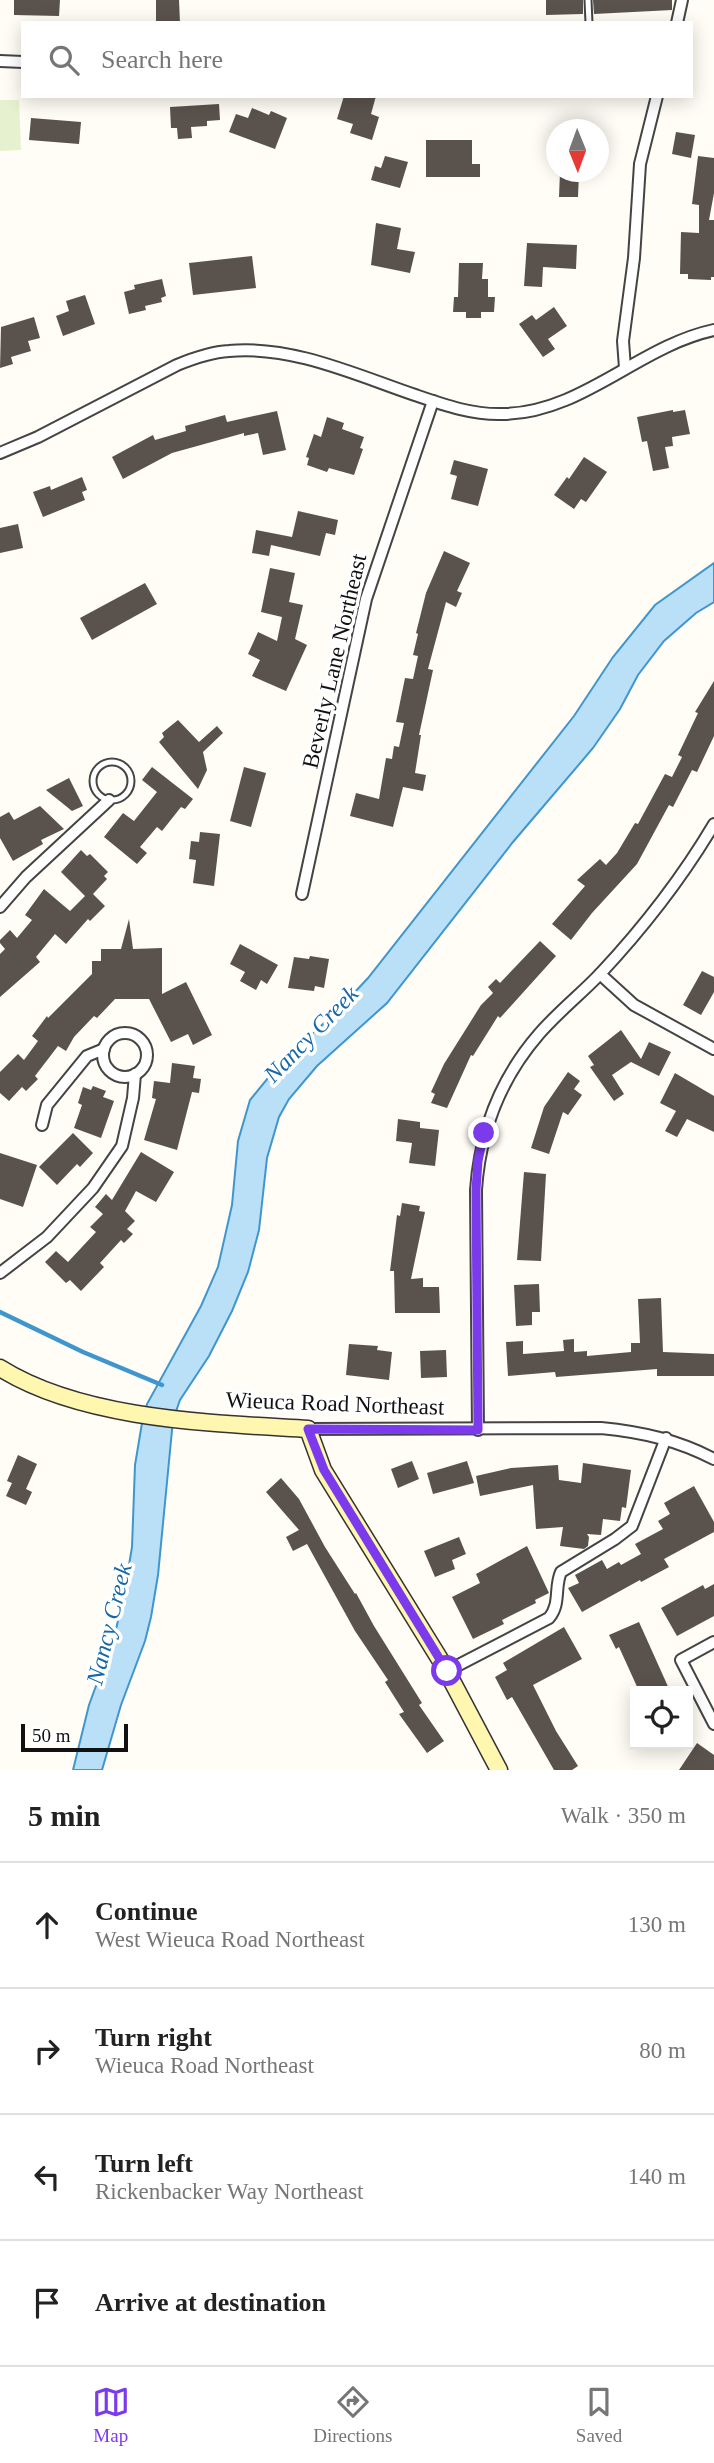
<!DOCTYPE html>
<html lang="en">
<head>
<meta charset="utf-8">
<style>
	:root { --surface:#fff; --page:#f6f6f6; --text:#222; --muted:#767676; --line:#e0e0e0; --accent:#7c3aed }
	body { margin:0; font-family:"Times New Roman",serif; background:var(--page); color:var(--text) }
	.controls { position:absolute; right:21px; bottom:21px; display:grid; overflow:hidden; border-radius:0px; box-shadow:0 4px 18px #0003 }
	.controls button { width:63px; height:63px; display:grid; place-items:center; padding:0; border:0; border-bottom:2px solid var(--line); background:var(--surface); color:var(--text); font:35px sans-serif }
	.compass { position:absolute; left:546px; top:119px; width:63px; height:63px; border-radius:50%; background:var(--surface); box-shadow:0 4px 18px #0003; rotate:179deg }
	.scale { position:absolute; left:21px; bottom:18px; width:107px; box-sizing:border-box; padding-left:7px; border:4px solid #111; border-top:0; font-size:19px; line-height:24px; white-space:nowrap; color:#111; -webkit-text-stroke:5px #fff; paint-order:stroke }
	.stop { position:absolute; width:21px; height:21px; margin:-16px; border:5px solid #7c3aed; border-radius:50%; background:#fff }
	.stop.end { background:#7c3aed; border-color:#fff; box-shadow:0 2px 7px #0008 }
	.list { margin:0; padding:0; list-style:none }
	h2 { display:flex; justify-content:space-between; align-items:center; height:91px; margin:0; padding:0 28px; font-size:30px }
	h2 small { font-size:23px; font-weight:400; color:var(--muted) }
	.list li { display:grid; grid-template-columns:46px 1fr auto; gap:21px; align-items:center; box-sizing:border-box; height:126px; padding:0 28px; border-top:2px solid var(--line) }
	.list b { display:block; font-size:26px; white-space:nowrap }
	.list p { margin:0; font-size:23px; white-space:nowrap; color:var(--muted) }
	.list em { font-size:23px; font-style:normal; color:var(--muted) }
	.icon { flex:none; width:38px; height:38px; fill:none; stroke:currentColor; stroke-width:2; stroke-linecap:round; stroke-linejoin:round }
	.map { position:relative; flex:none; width:714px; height:1770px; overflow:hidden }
	.search { position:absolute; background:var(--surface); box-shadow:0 4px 18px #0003; left:21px; right:21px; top:21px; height:77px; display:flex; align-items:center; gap:18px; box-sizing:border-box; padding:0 24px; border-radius:0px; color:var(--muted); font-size:26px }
	.sheet { height:595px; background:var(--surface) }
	nav { display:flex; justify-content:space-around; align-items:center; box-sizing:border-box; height:98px; border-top:2px solid var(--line); background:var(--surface); font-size:19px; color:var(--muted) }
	nav a { display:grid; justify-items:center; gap:4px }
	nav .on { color:var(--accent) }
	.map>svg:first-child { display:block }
	.pitch { fill:#e6f2cf }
	.water { fill:#b9e0f7; stroke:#3f96cf; stroke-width:2 }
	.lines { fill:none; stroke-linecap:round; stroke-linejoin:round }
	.stream { stroke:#3f96cf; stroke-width:4.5 }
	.building { fill:#5a524d }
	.lane-casing { stroke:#444; stroke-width:9 }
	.street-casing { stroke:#444; stroke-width:14 }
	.secondary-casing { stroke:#333; stroke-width:19 }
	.lane { stroke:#fff; stroke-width:5 }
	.street { stroke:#fff; stroke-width:10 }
	.secondary { stroke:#fff6b0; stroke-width:16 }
	.route { stroke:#7c3aed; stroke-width:9 }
	.labels { text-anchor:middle; stroke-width:7; stroke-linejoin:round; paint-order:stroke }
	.street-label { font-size:23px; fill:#111; stroke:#fff }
	.water-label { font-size:24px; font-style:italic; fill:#1768a6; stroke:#fff }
</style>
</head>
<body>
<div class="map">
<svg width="714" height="1770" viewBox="0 0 714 1770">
	<rect width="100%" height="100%" fill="#fffdf5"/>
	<!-- pitch -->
	<path class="pitch" d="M0,100H19L21,150L0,151Z"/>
	<!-- water -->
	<path class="water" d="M714,563V602L696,613L664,641L638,675L620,709L593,748L513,842L387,1003L317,1066L289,1099L279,1117L267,1158L259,1230L248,1272L232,1311L209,1356L180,1400L173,1420L158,1575L151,1617L145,1641L121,1705L102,1770H73L89,1705L115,1634L125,1589L132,1547L135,1465L142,1423L147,1404L201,1306L218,1267L232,1205L238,1141L250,1100L277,1067L339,1009L368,978L574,716L613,657L655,605Z"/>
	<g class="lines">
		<!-- stream -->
		<path class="stream" d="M0,1312L83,1352L162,1385"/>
	</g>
	<!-- building -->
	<g class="building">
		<path d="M14,0H60L59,16L14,15Z"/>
		<path d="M156,0H179L180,23H156Z"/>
		<path d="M546,0H583V14L546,15Z"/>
		<path d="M593,0H672V10L594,14Z"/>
		<path d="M344,96H376L371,114L379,117L372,140L350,133L353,124L337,119Z"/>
		<path d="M219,104L220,120L207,121V126L191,127L192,138L178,139L177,128H171L170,107Z"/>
		<path d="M252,108L269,115L271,111L287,118L275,149L229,132L236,114L248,118Z"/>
		<path d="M31,118L81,122L79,144L29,140Z"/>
		<path d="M676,132L695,135L691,158L672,154Z"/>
		<path d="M426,140H472V164H480V177H426Z"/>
		<path d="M385,156L408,162L400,188L371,180L375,166L381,168Z"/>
		<path d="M698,156L714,158V193L709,220H714V277H711V280L688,279V274H680L681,232L699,233V205L692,204Z"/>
		<path d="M560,172H579L578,197H559Z"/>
		<path d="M376,223L401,228L397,249L415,252L410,273L371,265Z"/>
		<path d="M527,243L577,245L576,269L543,267L542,287L524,286Z"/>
		<path d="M252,256L256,288L193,295L189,263Z"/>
		<path d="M459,263H483L482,279H488V297H495L494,312H481V318H466V312H453L454,297H458Z"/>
		<path d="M162,279L166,296L161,298L162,302L145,306L146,310L129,314L124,292L135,289L134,285Z"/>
		<path d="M85,295L95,324L63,336L56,316L69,311L66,301Z"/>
		<path d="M554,307L567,326L548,339L555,349L543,357L519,324L532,315L536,320Z"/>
		<path d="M34,317L40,338L28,341L31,351L11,357L13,364L0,368L1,327Z"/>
		<path d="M673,410V412L685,410L690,434L672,437L673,446L665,447L669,468L653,471L647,441L642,442L637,417Z"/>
		<path d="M277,411L286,450L263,455L258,433L244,436V433L172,453L123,479L112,457L153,435L155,440L186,431L185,426L225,415L227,422Z"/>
		<path d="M327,417L344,423L342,429L364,437L360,448L363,449L354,475L329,468L327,472L307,465L309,458L306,457L314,434L321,437Z"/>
		<path d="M584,457L607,472L586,502L581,499L574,509L554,495L567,477L569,479Z"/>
		<path d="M454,460L488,469L478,506L451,499L457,476L450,474Z"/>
		<path d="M82,477L87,490L82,492L85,500L43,517L33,492L50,486L51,490Z"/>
		<path d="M298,511L338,520L335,535L326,533L320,556L271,545L269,556L252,553L256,530L292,537Z"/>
		<path d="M18,524L23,548L0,553V528Z"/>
		<path d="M444,551L470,563L457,591L462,593L456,607L446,602L428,669L433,670L419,735H421L415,773L426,775L423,791L403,787L393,827L350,816L356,793L379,799L386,758L392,759L394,746L399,747L404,723L396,722L405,678L413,679L418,656L413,655L418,634L416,633L426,593Z"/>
		<path d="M270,568L295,573L289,602L303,605L295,639L307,645L286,691L252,676L260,660L248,654L258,632L277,641L282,617L261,612Z"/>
		<path d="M145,583L157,604L92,640L80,618Z"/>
		<path d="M714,681V736L697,772L692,770L673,807L669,805L637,864L592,913L571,940L552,924L585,886L577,880L600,859L606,865L617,853L635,823L638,824L665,774L672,777L682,757L678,755L698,713L695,712Z"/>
		<path d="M178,720L199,742L217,726L223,733L203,752L207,770L198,789L159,742L164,737L162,733Z"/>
		<path d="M152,767L193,799L185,809L181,807L162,831L157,827L140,847L147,853L137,864L104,837L123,813L134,821L157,792L142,780Z"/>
		<path d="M244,767L266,773L251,827L230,821Z"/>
		<path d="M69,778L83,806L72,811L46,790Z"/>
		<path d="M40,806L64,829L41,840L43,844L13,861L0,838V817L9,812L14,820Z"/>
		<path d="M200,832L220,834L214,886L193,883L196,860L189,859L191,841L199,842Z"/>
		<path d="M81,850L87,856L90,854L108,872L104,876L107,879L93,894L105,906L90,921L88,919L66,944L55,934L36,957L40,962L0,997V954L5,949L0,943V940L10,930L17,938L32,920L25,915L44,889L70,911L85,896L61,872Z"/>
		<path d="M129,919L133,949L162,948V994L186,982L212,1035L193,1045L188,1034L171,1042L149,999H115L97,1018L94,1016L74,1037L66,1051L58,1046L35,1076L38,1079L26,1091L22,1087L9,1101L0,1093V1072L18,1054L24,1060L38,1041L32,1036L47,1016L48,1018L92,974V961H101V949H121Z"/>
		<path d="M540,941L556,956L500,1018L498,1016L473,1056L471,1055L447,1108L431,1103L435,1094L431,1092L444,1064L481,1005L493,993L488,987L496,979L500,983Z"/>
		<path d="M240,944L278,965L267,984L261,980L256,990L240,981L245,972L230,964Z"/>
		<path d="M310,956L329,959L324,988L315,986L314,991L288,988L294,957L309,959Z"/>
		<path d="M702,971L714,977V992L701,1015L683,1005Z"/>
		<path d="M621,1030L641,1059L649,1042L671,1052L659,1076L631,1062L612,1075L624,1094L614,1101L590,1067L594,1065L588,1056Z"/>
		<path d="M172,1063L195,1066L193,1078L201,1079L199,1093L192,1092L177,1150L144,1140L156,1099L152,1098L154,1081L170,1083Z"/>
		<path d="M568,1072L580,1081L574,1089L582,1095L568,1115L563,1112L549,1154L531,1148L544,1107Z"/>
		<path d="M675,1073L714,1096V1132L687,1119L677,1137L665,1131L676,1111L660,1103Z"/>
		<path d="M93,1086L106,1091L103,1097L114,1101L101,1138L74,1128L82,1105L78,1103L83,1087L91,1090Z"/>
		<path d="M398,1119L420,1122V1128L439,1130L435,1166L409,1163L412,1143L396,1141Z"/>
		<path d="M73,1133L93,1153L80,1167L77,1164L57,1185L39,1167Z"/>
		<path d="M141,1152L174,1172L156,1202L136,1191L125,1211L135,1221L127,1229L133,1234L124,1243L121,1240L100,1263L104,1267L81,1291L70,1280L66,1283L45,1262L56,1251L68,1262L96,1232L90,1227L103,1214L95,1207L106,1194L112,1200Z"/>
		<path d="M0,1153L37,1165L23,1207L0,1199Z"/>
		<path d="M524,1172L546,1174L541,1261L517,1260Z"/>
		<path d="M402,1203L420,1206L419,1211L425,1212L411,1279L423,1278V1287H439L440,1313H395L394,1271H390L397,1215L400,1216Z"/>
		<path d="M539,1284L540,1312H532V1325L516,1326L514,1285Z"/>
		<path d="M661,1298L663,1352L714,1354V1376H657V1369L556,1377L555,1372L508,1376L506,1342L523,1341V1354L564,1351L563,1340L574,1339V1352L587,1351V1356L631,1352V1343H640L638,1299Z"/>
		<path d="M349,1344L378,1346L377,1350L392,1352L389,1380L346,1375Z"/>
		<path d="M446,1350L447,1377L421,1378L420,1351Z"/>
		<path d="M18,1455L37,1464L26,1489L32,1492L26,1505L6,1496L12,1483L7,1481Z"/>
		<path d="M412,1461L419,1479L398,1488L391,1469Z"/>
		<path d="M467,1461L474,1483L433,1494L427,1473Z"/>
		<path d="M583,1463L631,1470L626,1508L622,1507L620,1521L603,1519L601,1535L587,1534L589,1537L588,1546L584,1549L560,1546L563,1527L536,1529L533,1485L480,1496L476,1476L511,1468L558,1465L559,1480L581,1483Z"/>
		<path d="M281,1478L299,1499L325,1547L355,1594L356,1593L374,1626L422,1703L419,1705L444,1741L427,1753L399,1714L404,1712L385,1682L388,1680L355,1631L307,1544L293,1551L286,1537L299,1530L266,1492Z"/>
		<path d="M694,1486L714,1522V1532L664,1559L669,1567L641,1582L640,1580L582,1612L568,1588L579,1583L575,1575L602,1560L607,1569L619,1562L621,1565L641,1554L635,1544L663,1529L658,1521L670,1514L664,1503Z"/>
		<path d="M459,1537L466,1554L452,1560L455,1569L435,1577L424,1551Z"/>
		<path d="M527,1546L549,1593L535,1600L536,1603L502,1620L504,1624L473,1639L452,1597L480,1583L476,1574Z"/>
		<path d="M714,1584V1616L677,1636L661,1608L703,1585L705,1589Z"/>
		<path d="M639,1622L670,1691H639L619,1647L616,1649L609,1635Z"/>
		<path d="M564,1627L582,1659L533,1685L556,1731L578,1766L572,1770H554L512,1697L507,1700L495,1677L507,1670L503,1663Z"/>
		<path d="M697,1743L714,1755V1770H679Z"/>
	</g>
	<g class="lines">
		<defs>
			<g id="lane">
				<path d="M588,0L589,23"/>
				<circle cx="112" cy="781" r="19"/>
			</g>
			<g id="street">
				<path d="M677,23L682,0"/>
				<path d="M0,61L23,62"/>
				<path d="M625,368L623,341L634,258L640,164L657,96"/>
				<path d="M0,453L38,437L177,365C194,358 211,352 229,351C292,345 356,375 415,395C444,405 472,415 503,414C582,413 639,346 714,330"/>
				<path d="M302,894L366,599L433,401"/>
				<path d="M0,907L26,877L109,800"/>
				<path d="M600,974L634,1005L714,1049"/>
				<circle cx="125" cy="1055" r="22"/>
				<path d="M42,1125L47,1105L87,1056L104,1049"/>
				<path d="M0,1273L47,1237L93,1188L122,1146L133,1098L135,1074"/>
				<path d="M308,1429L601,1428C642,1432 677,1440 714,1459"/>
				<path d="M478,1430L476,1190C480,1131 500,1079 539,1034C558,1012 581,994 600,974C643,928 682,878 714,824"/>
				<path d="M714,1642L681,1660L714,1724"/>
				<path d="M447,1671L549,1618C561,1604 554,1587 561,1572L615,1539L632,1526L666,1438"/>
			</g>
			<path id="secondary" d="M0,1368C83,1420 211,1423 308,1429L323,1470L444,1666L499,1770"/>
		</defs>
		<!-- lane casing -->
		<use href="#lane" class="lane-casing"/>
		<!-- street casing -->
		<use href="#street" class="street-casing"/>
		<!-- secondary casing -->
		<use href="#secondary" class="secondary-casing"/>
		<!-- lane -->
		<use href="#lane" class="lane"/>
		<!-- street -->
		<use href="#street" class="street"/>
		<!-- secondary -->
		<use href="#secondary" class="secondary"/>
	</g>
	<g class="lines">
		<!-- route -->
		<path class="route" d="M447,1671L324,1470L308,1429L478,1430L476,1190L478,1161L484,1133"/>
	</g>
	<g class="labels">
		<!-- street labels -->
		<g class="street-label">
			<text transform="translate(334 661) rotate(-77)" y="8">Beverly Lane Northeast</text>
			<text transform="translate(335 1403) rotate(2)" y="8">Wieuca Road Northeast</text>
		</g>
		<!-- water labels -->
		<g class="water-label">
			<text transform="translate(311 1034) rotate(-46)" y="8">Nancy Creek</text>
			<text transform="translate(109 1624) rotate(-76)" y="8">Nancy Creek</text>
		</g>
	</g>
</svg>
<div class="controls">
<button><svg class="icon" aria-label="locate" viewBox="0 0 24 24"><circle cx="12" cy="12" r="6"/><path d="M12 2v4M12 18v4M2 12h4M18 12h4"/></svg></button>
</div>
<svg class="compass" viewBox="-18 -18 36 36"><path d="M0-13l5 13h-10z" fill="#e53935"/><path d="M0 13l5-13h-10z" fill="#767676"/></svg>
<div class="scale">50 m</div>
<div class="stop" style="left:447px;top:1671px"></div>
<div class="stop end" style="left:484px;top:1133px"></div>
<div class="search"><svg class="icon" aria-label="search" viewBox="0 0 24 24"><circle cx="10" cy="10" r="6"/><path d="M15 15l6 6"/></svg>Search here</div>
</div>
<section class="sheet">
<h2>5 min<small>Walk · 350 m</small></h2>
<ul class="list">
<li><svg class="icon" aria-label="ahead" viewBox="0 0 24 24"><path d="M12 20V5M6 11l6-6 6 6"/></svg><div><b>Continue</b><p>West Wieuca Road Northeast</p></div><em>130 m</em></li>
<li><svg class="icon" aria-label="right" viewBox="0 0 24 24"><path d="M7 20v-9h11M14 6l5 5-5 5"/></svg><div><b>Turn right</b><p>Wieuca Road Northeast</p></div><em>80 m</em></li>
<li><svg class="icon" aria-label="left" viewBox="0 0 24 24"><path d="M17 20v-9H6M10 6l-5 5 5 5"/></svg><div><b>Turn left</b><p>Rickenbacker Way Northeast</p></div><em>140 m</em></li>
<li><svg class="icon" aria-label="arrive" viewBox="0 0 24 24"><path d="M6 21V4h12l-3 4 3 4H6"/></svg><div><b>Arrive at destination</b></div></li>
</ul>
</section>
<nav>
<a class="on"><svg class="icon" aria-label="map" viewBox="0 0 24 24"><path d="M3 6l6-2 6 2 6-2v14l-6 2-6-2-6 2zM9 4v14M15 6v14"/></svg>Map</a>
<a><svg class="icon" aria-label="directions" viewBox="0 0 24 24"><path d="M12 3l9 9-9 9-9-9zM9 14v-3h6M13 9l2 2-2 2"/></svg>Directions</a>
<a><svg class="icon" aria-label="saved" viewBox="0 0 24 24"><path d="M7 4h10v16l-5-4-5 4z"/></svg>Saved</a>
</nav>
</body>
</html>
